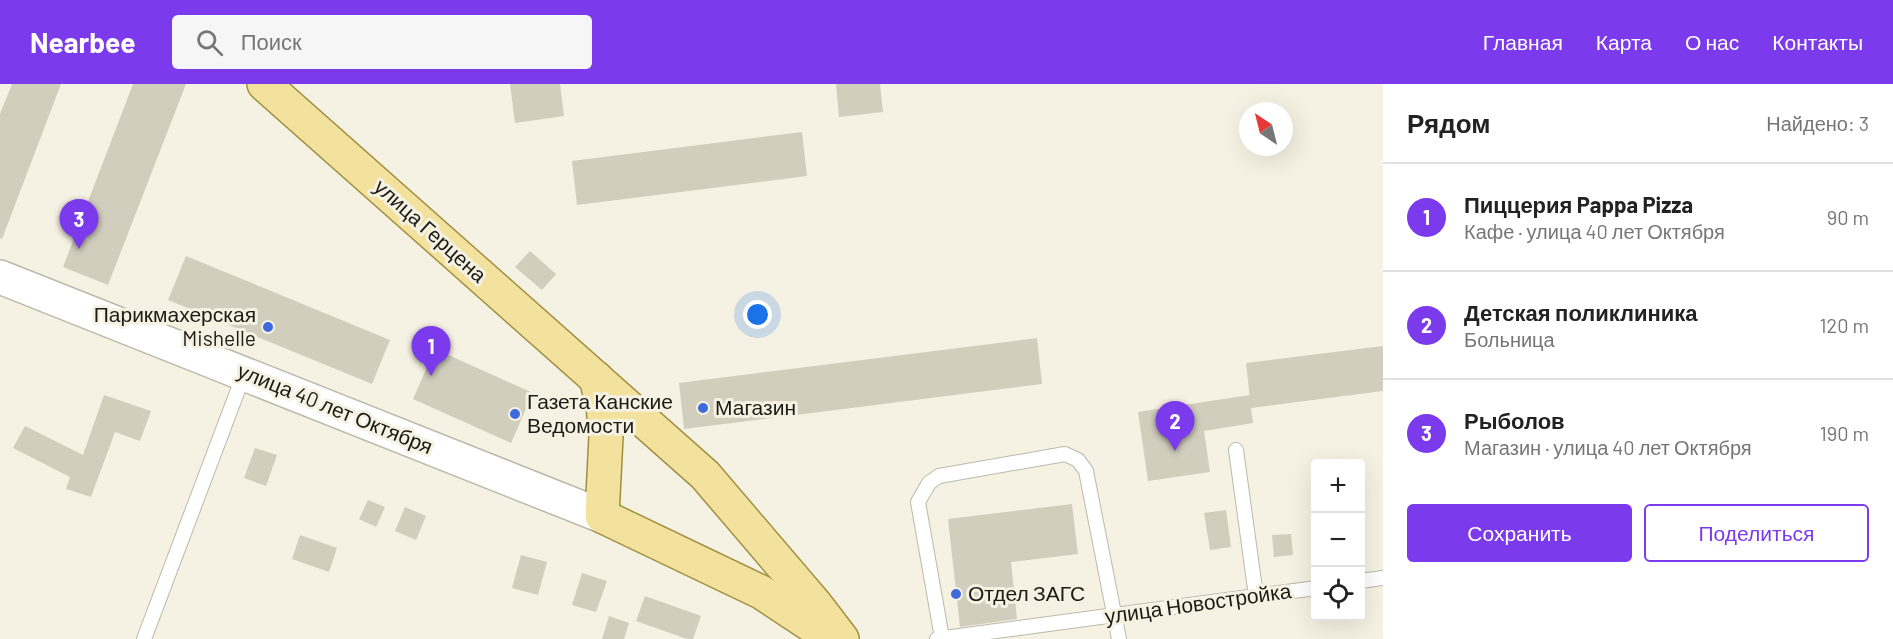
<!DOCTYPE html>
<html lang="ru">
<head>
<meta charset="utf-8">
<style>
	:root { --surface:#fff; --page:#f6f6f6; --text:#222; --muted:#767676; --line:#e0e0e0; --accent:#7c3aed }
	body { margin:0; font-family:Barlow,sans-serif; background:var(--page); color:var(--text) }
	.controls { position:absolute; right:18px; bottom:18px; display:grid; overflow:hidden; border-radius:6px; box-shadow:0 6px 24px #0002 }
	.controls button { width:54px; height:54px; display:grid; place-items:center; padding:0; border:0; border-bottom:2px solid var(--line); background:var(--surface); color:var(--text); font:30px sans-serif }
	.compass { position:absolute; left:1239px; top:18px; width:54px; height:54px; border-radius:50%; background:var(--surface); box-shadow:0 6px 24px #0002; rotate:325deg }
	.you { position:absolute; left:758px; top:231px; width:21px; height:21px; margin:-15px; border:4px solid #fff; border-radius:50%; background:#1a73e8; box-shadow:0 0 0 9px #1a73e833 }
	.badge { display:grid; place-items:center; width:39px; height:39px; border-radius:50%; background:var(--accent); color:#fff; font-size:20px; font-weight:700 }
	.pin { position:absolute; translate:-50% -50px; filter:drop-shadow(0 2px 3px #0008) }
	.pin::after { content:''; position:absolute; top:32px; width:21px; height:18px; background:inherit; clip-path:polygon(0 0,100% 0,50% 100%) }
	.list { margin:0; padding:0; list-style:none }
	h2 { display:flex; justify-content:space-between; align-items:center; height:78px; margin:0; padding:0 24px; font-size:26px }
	h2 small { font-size:20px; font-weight:400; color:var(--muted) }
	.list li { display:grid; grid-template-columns:39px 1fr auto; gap:18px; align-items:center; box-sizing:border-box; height:108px; padding:0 24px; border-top:2px solid var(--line) }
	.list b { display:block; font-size:22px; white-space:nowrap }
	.list p { margin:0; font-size:20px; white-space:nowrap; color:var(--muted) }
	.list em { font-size:20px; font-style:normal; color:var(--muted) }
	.actions { display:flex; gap:12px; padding:18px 24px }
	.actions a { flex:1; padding:14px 0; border:2px solid var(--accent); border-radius:6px; text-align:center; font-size:21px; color:var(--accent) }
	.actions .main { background:var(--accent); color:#fff }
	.icon { flex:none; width:33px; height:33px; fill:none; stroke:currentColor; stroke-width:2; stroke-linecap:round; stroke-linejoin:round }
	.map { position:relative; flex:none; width:1383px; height:555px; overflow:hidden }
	header { display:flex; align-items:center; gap:36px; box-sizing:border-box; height:84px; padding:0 30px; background:var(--accent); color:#fff }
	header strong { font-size:28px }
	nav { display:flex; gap:33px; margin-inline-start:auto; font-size:21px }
	.search { width:420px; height:54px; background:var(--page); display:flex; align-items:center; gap:15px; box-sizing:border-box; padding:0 21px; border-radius:6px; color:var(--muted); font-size:22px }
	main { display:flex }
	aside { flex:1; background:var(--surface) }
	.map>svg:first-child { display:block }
	.building { fill:#d1cebe }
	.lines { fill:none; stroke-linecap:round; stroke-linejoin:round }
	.lane-casing { stroke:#bcb9aa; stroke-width:16 }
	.secondary-casing { stroke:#bcb9aa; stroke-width:36 }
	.primary-casing { stroke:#a19042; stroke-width:36 }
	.lane { stroke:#fff; stroke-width:14 }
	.secondary { stroke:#fff; stroke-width:33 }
	.primary { stroke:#f2e29d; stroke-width:33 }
	.poi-dot { fill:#4069db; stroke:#f6f2e3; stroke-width:2 }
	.labels { text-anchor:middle; stroke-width:6; stroke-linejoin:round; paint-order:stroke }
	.street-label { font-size:21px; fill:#1c1b15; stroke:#f6f2e3 }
	.poi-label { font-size:21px; fill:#1c1b15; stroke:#f6f2e3; text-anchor:start }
</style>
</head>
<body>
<header>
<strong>Nearbee</strong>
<div class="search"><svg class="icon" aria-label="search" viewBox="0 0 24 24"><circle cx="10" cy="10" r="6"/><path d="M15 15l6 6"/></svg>Поиск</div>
<nav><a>Главная</a><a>Карта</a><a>О нас</a><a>Контакты</a></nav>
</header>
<main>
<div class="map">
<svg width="1383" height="555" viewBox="0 0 1383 555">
	<rect width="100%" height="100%" fill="#f6f2e3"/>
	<!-- building -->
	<g class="building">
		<path d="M12,0H61L2,155L0,154V30Z"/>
		<path d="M133,0H186L108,201L63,183Z"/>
		<path d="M510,0H560L564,32L515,39Z"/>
		<path d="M836,0H880L883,28L839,33Z"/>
		<path d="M802,48L807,92L577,121L572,77Z"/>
		<path d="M530,167L556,190L542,206L515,183Z"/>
		<path d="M186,172L390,256L372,300L168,216Z"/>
		<path d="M1037,254L1042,300L684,345L679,299Z"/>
		<path d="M1383,262V307L1251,324L1253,339L1204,347L1210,388L1148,397L1138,328L1250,311V315L1246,279Z"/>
		<path d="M435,265L533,309L511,359L413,315Z"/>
		<path d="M104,311L151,327L140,357L115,348L91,413L66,405L70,393L13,364L25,342L83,371Z"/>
		<path d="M255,364L277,371L266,402L244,394Z"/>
		<path d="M368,416L385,423L376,443L359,435Z"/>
		<path d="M1072,420L1078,470L1011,478L1017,535L960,543L948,435Z"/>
		<path d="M405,423L426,432L416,456L395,447Z"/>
		<path d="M1226,426L1231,463L1210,466L1204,429Z"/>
		<path d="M1291,450L1293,471L1274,473L1272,451Z"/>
		<path d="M300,451L337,464L329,488L292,475Z"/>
		<path d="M521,471L547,478L538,511L512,504Z"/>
		<path d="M582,489L607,497L596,528L572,521Z"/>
		<path d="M645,512L701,532L693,555H687L636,537Z"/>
		<path d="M609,532L629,539L624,555H602Z"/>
	</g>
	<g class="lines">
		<defs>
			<g id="lane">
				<path d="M1236,366L1256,512"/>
				<path d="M1360,497L1383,494"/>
				<path d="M942,554L918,418L929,399L939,392L1065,370L1078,376L1086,387L1119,555"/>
				<path d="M144,555L244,290"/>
				<path d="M937,555L1316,504"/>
			</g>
			<path id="secondary" d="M0,193L602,432"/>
			<g id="primary">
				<path d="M264,0L705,391L816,521L842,555"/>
				<path d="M596,294L603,322L606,352L602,432L761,508L829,553"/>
			</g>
		</defs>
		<!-- lane casing -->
		<use href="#lane" class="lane-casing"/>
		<!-- secondary casing -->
		<use href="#secondary" class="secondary-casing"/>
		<!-- primary casing -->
		<use href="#primary" class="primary-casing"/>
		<!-- lane -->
		<use href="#lane" class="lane"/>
		<!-- secondary -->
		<use href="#secondary" class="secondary"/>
		<!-- primary -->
		<use href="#primary" class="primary"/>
	</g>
	<!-- markers -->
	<g class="poi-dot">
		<circle cx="268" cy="243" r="6"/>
		<circle cx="703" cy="324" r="6"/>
		<circle cx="515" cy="330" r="6"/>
		<circle cx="956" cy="510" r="6"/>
	</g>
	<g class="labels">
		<!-- street labels -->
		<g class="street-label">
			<text transform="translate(430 147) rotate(42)" y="7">улица Герцена</text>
			<text transform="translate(335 325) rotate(22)" y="7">улица 40 лет Октября</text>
			<text transform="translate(1198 520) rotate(-8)" y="7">улица Новостройка</text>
		</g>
		<!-- poi labels -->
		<g class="poi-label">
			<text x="256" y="238" text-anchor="end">Парикмахерская<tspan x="256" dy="24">Mishelle</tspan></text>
			<text x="527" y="325">Газета Канские<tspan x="527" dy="24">Ведомости</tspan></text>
			<text x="715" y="331">Магазин</text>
			<text x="968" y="517">Отдел ЗАГС</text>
		</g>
	</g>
</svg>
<div class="controls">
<button>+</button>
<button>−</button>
<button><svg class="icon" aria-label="locate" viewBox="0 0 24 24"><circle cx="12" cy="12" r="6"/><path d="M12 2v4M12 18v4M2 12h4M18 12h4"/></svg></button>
</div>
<svg class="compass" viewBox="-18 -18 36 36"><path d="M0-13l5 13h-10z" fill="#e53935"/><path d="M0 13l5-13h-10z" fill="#767676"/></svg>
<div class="you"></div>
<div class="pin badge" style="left:431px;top:292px">1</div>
<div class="pin badge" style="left:1175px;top:367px">2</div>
<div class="pin badge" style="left:79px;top:165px">3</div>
</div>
<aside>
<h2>Рядом<small>Найдено: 3</small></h2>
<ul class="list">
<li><span class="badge">1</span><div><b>Пиццерия Pappa Pizza</b><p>Кафе · улица 40 лет Октября</p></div><em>90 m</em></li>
<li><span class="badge">2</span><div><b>Детская поликлиника</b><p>Больница</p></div><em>120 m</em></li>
<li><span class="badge">3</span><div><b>Рыболов</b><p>Магазин · улица 40 лет Октября</p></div><em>190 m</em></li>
</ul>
<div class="actions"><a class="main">Сохранить</a><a>Поделиться</a></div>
</aside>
</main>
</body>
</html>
